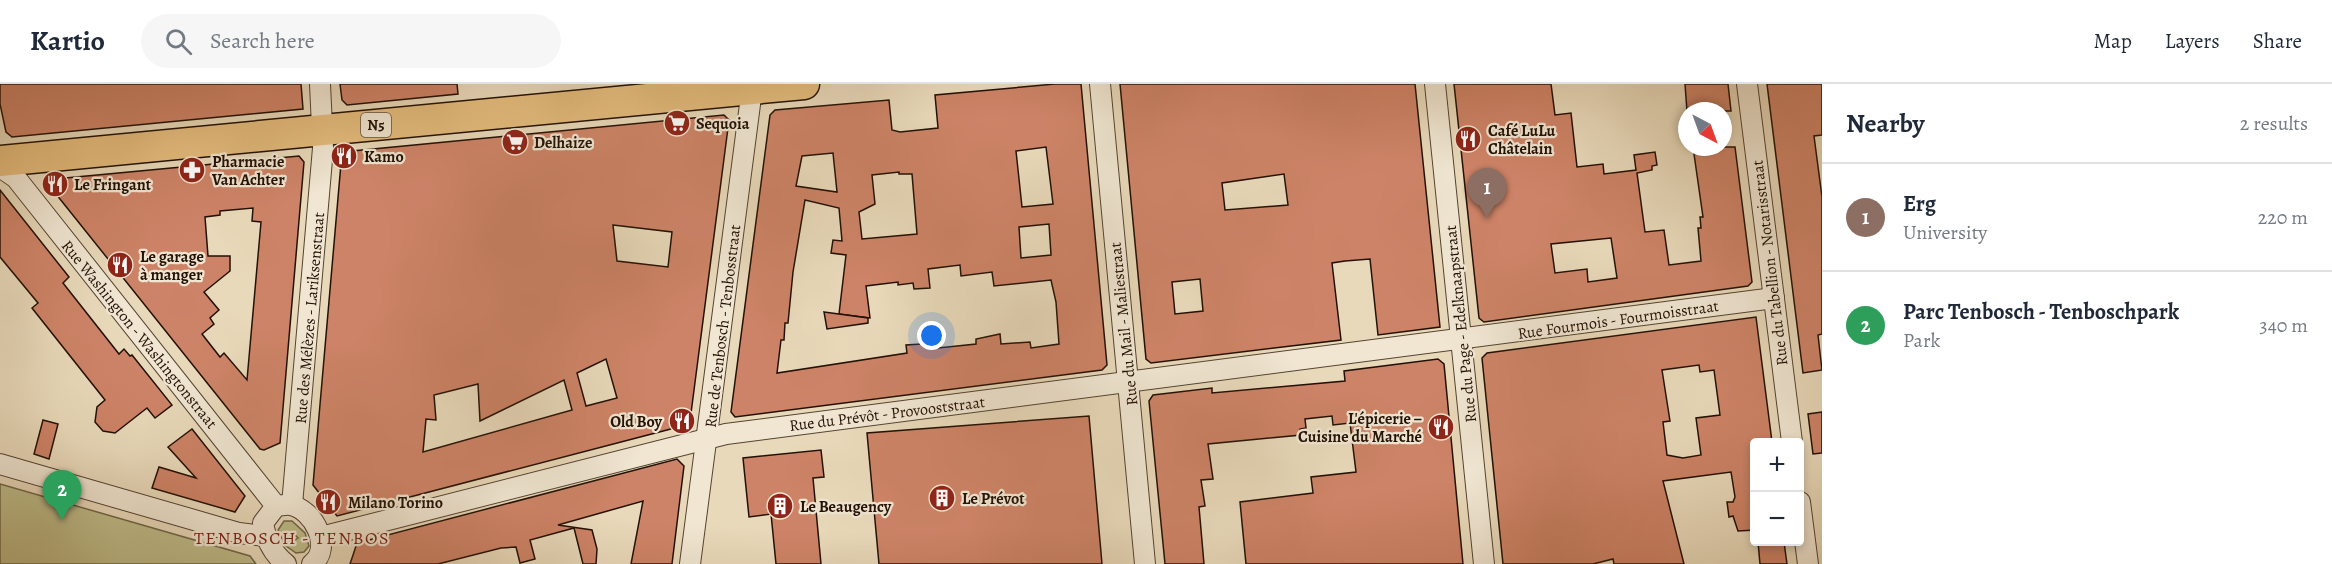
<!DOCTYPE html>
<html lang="en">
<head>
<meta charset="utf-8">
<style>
	:root { --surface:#fff; --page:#f6f6f7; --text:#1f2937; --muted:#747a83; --line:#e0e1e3; --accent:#b45309 }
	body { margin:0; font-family:Alegreya,serif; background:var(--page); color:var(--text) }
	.controls { position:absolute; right:18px; bottom:18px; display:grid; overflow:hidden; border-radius:6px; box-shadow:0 3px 9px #0003 }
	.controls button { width:54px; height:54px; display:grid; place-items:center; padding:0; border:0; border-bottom:2px solid var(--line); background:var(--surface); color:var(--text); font:30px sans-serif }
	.compass { position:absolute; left:1678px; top:18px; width:54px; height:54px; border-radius:50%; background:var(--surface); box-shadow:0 3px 9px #0003; rotate:139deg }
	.you { position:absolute; left:932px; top:252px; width:21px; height:21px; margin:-15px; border:4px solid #fff; border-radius:50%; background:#1a73e8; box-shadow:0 0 0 9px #1a73e833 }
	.badge { display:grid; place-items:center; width:39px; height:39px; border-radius:50%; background:var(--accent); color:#fff; font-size:20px; font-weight:700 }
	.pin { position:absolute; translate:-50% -50px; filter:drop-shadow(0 2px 3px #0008) }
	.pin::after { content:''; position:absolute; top:32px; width:21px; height:18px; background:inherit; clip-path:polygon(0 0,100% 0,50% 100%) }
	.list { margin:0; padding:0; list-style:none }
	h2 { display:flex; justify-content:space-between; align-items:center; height:78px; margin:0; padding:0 24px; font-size:26px }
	h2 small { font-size:20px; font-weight:400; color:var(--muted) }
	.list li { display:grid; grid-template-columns:39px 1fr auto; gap:18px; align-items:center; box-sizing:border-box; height:108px; padding:0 24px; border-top:2px solid var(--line) }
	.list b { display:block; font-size:22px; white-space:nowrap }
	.list p { margin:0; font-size:20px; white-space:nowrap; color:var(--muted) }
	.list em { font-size:20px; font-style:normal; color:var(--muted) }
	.icon { flex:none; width:33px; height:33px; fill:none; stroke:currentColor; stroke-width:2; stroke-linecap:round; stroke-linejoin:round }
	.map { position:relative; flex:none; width:1822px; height:480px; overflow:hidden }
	header { display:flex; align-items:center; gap:36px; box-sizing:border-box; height:84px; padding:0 30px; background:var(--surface); border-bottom:2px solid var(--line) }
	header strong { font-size:28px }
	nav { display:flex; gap:33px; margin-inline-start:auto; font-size:21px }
	.search { width:420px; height:54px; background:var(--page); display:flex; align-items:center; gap:15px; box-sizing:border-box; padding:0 21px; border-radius:33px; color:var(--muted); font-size:22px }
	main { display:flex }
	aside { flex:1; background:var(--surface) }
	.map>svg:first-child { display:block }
	.green { fill:#bebc8a; stroke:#706648; stroke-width:1.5 }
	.building { fill:#cd8367; stroke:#231105; stroke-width:1.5; fill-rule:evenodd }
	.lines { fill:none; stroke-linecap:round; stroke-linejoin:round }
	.street-casing { stroke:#544332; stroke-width:22 }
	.primary-casing { stroke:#231105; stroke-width:33 }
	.street { stroke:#f0e6d2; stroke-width:20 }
	.primary { stroke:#e4bc7d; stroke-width:30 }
	.labels { text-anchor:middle; stroke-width:4.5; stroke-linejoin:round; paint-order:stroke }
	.shield { fill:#f0e6d2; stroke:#605142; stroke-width:1.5 }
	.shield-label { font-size:15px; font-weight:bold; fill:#231105 }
	.poi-label { font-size:16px; font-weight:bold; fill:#231105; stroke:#f0e6d2; text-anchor:start }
	.street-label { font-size:16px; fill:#231105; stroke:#f0e6d2 }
	.neighbourhood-label { font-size:18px; letter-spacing:1.5px; fill:#7a1f14; stroke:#f0e6d2 }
</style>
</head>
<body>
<header>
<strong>Kartio</strong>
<div class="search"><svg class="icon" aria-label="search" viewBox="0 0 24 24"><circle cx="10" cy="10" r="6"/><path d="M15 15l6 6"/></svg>Search here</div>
<nav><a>Map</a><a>Layers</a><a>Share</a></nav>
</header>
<main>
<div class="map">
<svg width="1822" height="480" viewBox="0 0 1822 480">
	<rect width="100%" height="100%" fill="#e8d9ba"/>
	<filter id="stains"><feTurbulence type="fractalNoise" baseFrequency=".00333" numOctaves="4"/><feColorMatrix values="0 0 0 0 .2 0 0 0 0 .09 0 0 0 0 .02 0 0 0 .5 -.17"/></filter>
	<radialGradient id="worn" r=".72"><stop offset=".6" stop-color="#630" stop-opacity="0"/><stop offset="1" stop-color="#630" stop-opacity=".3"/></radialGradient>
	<!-- green -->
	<g class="green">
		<path d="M0,400L250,472L256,480H0Z"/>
		<path d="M284,437H292L305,449L309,462L304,468L296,469L286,462L298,454L293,449L284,459L278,446Z"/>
	</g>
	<!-- building -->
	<g class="building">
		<path d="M0,0H301L303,25L12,53L6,48L0,20Z"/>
		<path d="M340,0H457L458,10L347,21L342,16Z"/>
		<path d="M1055,0H1081L1107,281L1102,286L735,333L731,328L770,31L775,26L889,16L892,46L900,48L938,44L935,11ZM1046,63L1053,120L1022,123L1016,67ZM833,69L837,108L796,102L802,72ZM899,88V90H912L917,150L862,155L859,128L875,120L872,91ZM805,116L839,124L842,157L833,156L831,169L846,171L839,230L870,234L866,202L898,198V201L913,199L914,205L930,204L928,185L960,181L961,192L992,188L994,202L1051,196L1056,218L1059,260L1031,264L1030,258L1001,260L1000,250L976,255V260L938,264L937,259L906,261L907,269L777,289L781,256H784L785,239H788L793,188ZM1049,140L1051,171L1021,174L1019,143Z"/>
		<path d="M1120,0H1415L1440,243L1378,251L1370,175L1345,177L1332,179L1341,256L1151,279L1146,275ZM1284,90L1288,121L1225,126L1222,99ZM1200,195L1203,227L1175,230L1172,198Z"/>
		<path d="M1454,0H1551L1555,31L1571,29L1577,83L1603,80L1604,90L1636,86L1634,71L1655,68L1657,81L1652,82V86L1637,89L1645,148L1664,146L1669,181L1701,177L1698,144H1701L1700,133H1703L1693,63H1735L1752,198L1748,202L1484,238L1479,234ZM1611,154L1617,194L1588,198L1587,185L1555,189L1551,160Z"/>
		<path d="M1685,0H1728L1731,27H1687Z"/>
		<path d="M1767,0H1822V51L1814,52L1822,113V250L1818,251L1822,286L1803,289Z"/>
		<path d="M724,31L729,36L690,337L686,341L337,432L313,401L342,68ZM613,141L672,148L668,183L617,177ZM606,275L617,314L586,322L577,289ZM564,296L572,326L423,368L426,335L436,336L434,311L478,300L480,337Z"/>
		<path d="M299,72L304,78L280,359L264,366L260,365L52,105L55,95ZM253,124L252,137L261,138L247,296L224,269L220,273L202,250L214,240L210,234L219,226L204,208L230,187V172H208L205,133L220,131V127Z"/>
		<path d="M0,106L69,193L63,199L119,270L124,265L130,272L132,271L172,321L155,334L147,324L115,349L103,347L95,338L97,323L105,316L32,224L38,219L0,173Z"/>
		<path d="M824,228L868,234V239L827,245Z"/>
		<path d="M1756,233L1772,358H1755V446L1738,447L1733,432L1729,433L1727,418H1733L1735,413L1731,388L1663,397L1684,480H1614L1613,475L1593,480H1503L1482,274L1487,269ZM1699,281L1700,288L1714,286L1720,331L1696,334L1701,371L1683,374L1667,371L1663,338L1670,337L1662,286Z"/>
		<path d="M1438,275L1444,280L1463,480H1246L1240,418L1313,409L1311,393L1356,388L1350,339L1333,341L1332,332L1305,335L1306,344L1300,345L1301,351L1208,360L1213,395L1201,396L1205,422L1199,423L1204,480H1165L1149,317L1153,311L1212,304V309L1345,297L1344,287Z"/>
		<path d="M1822,328V369L1813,370L1808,330Z"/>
		<path d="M1089,332L1102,480H879L867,349Z"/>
		<path d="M43,336L58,340L49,375L34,370Z"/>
		<path d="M192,345L245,412L235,428L152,404L159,383L196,394L168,363Z"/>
		<path d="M821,366L824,393L813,394L821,480H776L771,430L749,433L743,374Z"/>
		<path d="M677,375L684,382L672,480H631L643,417L558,441L592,446L597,465L596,480H583L574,444L530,456L535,475L520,479L516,463L501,464L438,480H350L357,459Z"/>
		<path d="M1758,458H1784L1787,480H1760Z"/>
	</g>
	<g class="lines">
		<defs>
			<g id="street">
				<path d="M1100,0L1145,480"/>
				<path d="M1435,0L1484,480"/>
				<path d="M1747,0L1792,358"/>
				<path d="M0,83L16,94L276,422"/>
				<path d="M0,380L239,449L265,452"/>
				<path d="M1800,418L1808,480"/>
				<path d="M292,421L323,64L320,0"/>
				<path d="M321,453L726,350L1774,214"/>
				<path d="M286,480C272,469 266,456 263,439L276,422C280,422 286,420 290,421C314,425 333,464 312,480"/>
				<path d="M690,480L752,5"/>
			</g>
			<path id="primary" d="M0,77L804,0"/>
		</defs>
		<!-- street casing -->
		<use href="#street" class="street-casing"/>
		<!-- primary casing -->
		<use href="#primary" class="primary-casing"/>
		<!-- street -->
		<use href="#street" class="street"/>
		<!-- primary -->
		<use href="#primary" class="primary"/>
	</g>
	<!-- icons -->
	<defs>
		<symbol id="supermarket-disc" viewBox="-11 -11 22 22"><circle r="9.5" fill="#8f2418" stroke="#f0e6d2"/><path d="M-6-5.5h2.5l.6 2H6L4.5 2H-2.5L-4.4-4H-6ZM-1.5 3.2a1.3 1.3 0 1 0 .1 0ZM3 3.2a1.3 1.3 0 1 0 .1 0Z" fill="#fff"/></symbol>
		<symbol id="restaurant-disc" viewBox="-11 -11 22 22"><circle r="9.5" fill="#8f2418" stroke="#f0e6d2"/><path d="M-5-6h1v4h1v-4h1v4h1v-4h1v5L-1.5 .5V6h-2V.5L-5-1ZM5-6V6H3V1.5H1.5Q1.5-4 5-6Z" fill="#fff"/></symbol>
		<symbol id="pharmacy-disc" viewBox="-11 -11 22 22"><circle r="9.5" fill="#8f2418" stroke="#f0e6d2"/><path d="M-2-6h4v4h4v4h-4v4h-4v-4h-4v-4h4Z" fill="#fff"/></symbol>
		<symbol id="building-disc" viewBox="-11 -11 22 22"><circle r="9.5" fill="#8f2418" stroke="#f0e6d2"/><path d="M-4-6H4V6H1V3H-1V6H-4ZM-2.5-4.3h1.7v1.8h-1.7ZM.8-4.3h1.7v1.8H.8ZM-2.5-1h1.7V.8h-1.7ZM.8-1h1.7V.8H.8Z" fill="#fff"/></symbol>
	</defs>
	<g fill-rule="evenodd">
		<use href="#supermarket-disc" x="662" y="24" width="30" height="30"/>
		<use href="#restaurant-disc" x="1453" y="40" width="30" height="30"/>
		<use href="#supermarket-disc" x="500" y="43" width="30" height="30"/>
		<use href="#restaurant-disc" x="329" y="57" width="30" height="30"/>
		<use href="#pharmacy-disc" x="177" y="71" width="30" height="30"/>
		<use href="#restaurant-disc" x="40" y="85" width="30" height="30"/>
		<use href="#restaurant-disc" x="105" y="166" width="30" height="30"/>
		<use href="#restaurant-disc" x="667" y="322" width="30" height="30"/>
		<use href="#restaurant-disc" x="1426" y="328" width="30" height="30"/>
		<use href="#building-disc" x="927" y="399" width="30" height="30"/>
		<use href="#restaurant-disc" x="313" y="403" width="30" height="30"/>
		<use href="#building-disc" x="765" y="407" width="30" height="30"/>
	</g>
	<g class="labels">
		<!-- shield labels -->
		<rect class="shield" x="361" y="29" width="30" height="24" rx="4.5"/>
		<g class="shield-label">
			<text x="376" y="46">N5</text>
		</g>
		<!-- poi labels -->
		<g class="poi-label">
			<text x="696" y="45">Sequoia</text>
			<text x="1488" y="52">Café LuLu<tspan x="1488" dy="18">Châtelain</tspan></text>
			<text x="534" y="64">Delhaize</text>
			<text x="364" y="78">Kamo</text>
			<text x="212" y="83">Pharmacie<tspan x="212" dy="18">Van Achter</tspan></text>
			<text x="74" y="106">Le Fringant</text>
			<text x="140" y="178">Le garage<tspan x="140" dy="18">à manger</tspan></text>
			<text x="1422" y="340" text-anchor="end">L'épicerie –<tspan x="1422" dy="18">Cuisine du Marché</tspan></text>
			<text x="662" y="343" text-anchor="end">Old Boy</text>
			<text x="962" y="420">Le Prévot</text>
			<text x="348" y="424">Milano Torino</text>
			<text x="800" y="428">Le Beaugency</text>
		</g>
		<!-- street labels -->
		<g class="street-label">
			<text transform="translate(1769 179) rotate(-97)" y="6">Rue du Tabellion - Notarisstraat</text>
			<text transform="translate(309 234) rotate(-85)" y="6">Rue des Mélèzes - Lariksenstraat</text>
			<text transform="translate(1618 235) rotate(-8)" y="6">Rue Fourmois - Fourmoisstraat</text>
			<text transform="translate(1123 240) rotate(-96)" y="6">Rue du Mail - Maliestraat</text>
			<text transform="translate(1460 240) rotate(-96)" y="6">Rue du Page - Edelknaapstraat</text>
			<text transform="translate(722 242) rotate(-83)" y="6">Rue de Tenbosch - Tenbosstraat</text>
			<text transform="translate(140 250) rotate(51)" y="6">Rue Washington - Washingtonstraat</text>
			<text transform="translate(887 329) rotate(-7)" y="6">Rue du Prévôt - Provooststraat</text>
		</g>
		<!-- neighbourhood labels -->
		<g class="neighbourhood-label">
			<text x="292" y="460">TENBOSCH - TENBOS</text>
		</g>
	</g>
	<rect width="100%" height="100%" filter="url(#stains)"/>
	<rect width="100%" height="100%" fill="url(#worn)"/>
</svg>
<div class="controls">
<button>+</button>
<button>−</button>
</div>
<svg class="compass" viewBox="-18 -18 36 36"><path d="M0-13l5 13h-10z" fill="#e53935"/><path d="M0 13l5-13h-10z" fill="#747a83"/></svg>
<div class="you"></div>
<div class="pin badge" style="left:1487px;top:134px;background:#8d6e63">1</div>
<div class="pin badge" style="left:62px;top:436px;background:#2e9e5b">2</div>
</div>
<aside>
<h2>Nearby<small>2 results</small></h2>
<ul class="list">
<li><span class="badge" style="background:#8d6e63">1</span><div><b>Erg</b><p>University</p></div><em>220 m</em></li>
<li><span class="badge" style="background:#2e9e5b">2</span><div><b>Parc Tenbosch - Tenboschpark</b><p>Park</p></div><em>340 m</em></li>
</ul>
</aside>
</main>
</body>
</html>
